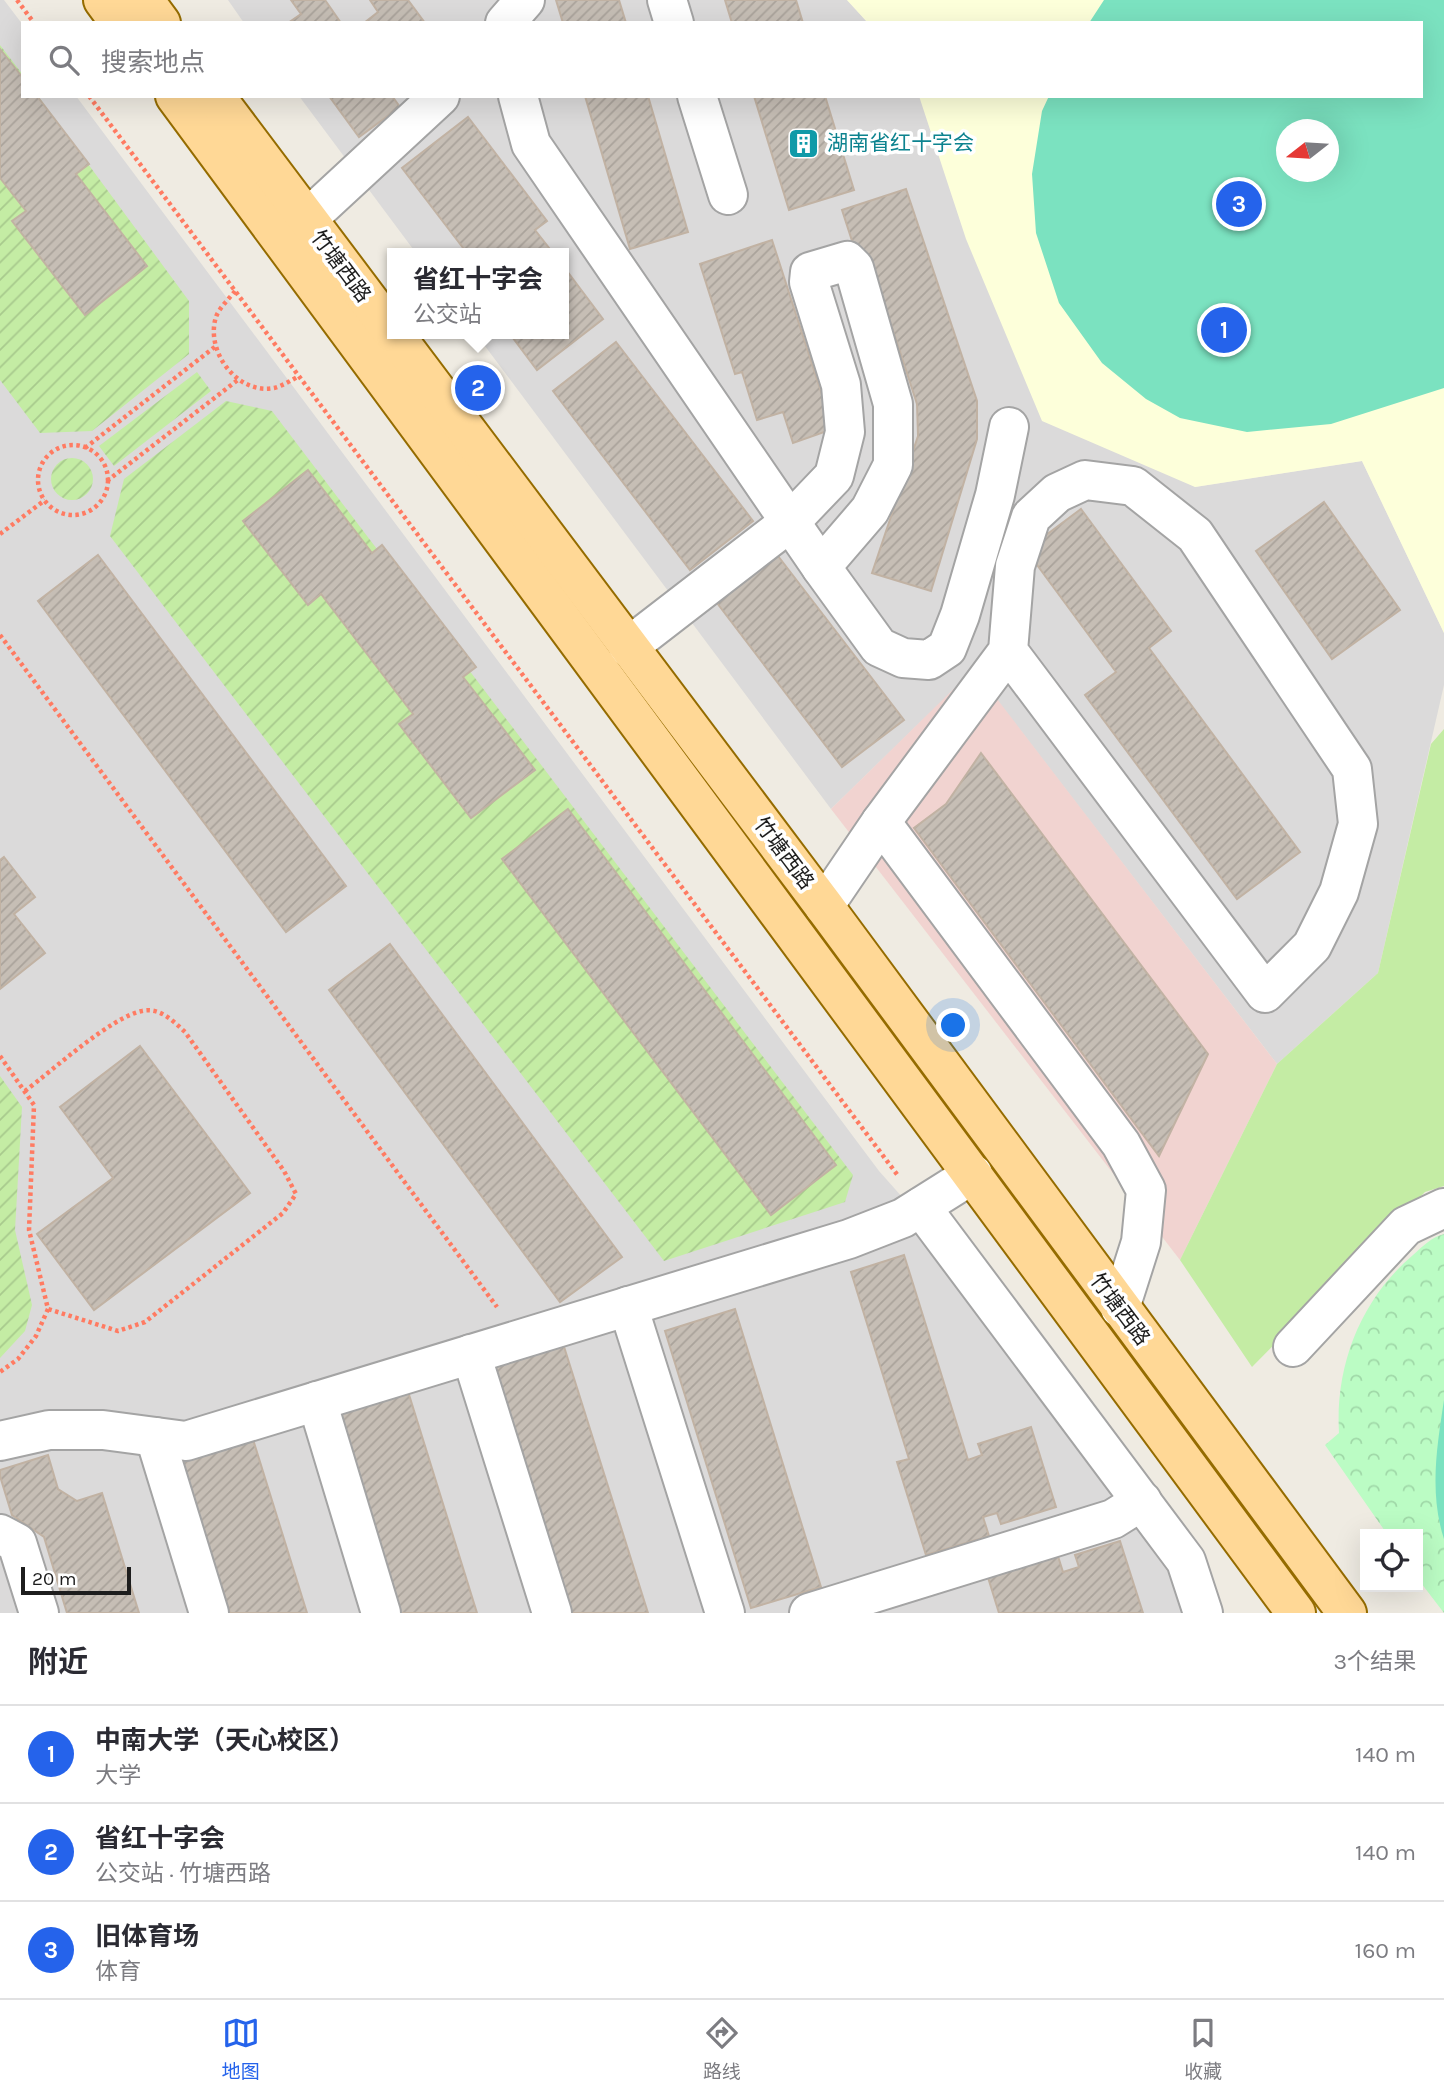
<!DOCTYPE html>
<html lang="zh">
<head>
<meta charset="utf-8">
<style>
	:root { --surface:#fff; --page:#f7f7f7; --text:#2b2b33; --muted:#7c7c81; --line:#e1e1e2; --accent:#2563eb }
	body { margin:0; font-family:Karla,"Noto Sans SC",sans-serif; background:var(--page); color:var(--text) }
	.controls { position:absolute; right:21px; bottom:21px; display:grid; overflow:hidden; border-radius:0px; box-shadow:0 7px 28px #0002 }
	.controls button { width:63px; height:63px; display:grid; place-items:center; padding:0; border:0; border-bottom:2px solid var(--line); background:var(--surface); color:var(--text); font:35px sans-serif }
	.compass { position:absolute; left:1276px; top:119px; width:63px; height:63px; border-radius:50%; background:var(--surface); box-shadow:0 7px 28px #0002; rotate:253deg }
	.scale { position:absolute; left:21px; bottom:18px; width:110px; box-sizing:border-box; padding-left:7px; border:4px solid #1d1d1d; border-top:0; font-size:19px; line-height:24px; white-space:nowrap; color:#1d1d1d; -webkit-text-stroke:5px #fff; paint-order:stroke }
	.you { position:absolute; left:954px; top:1026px; width:24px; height:24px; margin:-18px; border:5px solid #fff; border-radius:50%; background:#1a73e8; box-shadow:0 0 0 10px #1a73e833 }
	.badge { display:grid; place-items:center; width:46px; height:46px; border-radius:50%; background:var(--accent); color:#fff; font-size:23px; font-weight:700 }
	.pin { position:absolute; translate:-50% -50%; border:4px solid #fff; box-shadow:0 2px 7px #0006 }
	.popup { position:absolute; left:387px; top:248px; width:182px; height:91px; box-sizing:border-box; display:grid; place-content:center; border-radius:0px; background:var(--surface); filter:drop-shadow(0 2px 5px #0005); font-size:23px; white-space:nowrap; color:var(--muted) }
	.popup b { font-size:26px; color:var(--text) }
	.popup::after { content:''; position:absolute; left:50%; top:100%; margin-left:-14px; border:14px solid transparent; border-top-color:var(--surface) }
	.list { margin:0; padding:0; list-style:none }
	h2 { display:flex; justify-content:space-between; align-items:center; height:91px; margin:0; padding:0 28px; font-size:30px }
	h2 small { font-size:23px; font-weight:400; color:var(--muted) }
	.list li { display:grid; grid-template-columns:46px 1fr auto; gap:21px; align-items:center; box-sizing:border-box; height:98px; padding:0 28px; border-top:2px solid var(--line) }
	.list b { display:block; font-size:26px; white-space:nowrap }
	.list p { margin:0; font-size:23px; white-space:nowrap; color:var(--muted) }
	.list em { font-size:23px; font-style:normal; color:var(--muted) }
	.icon { flex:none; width:38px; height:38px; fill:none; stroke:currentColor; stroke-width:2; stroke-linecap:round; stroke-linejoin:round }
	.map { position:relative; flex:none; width:1444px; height:1613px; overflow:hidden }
	.search { position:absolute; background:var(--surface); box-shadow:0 7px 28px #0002; left:21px; right:21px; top:21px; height:77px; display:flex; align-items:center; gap:18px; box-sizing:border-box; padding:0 24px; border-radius:0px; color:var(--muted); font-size:26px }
	.sheet { height:385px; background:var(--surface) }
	nav { display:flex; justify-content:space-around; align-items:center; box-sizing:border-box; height:98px; border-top:2px solid var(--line); background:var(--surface); font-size:19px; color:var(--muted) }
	nav a { display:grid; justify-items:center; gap:4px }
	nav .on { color:var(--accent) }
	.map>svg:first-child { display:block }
	.residential { fill:#dbdada }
	.commercial { fill:#f1d3d0 }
	.education { fill:#fdffda; fill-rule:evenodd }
	.grass { fill:#c4eca4 }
	.park { fill:url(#park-crowns) }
	.garden { fill:url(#garden-furrows) }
	.pitch { fill:#7be2c0; fill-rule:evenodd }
	.building { fill:url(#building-hatch); stroke:#c1b2a3; stroke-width:2 }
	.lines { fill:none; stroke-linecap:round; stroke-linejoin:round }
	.minor-casing { stroke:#a4a4a4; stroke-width:42 }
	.major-casing { stroke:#956c00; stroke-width:42 }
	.path { stroke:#ff7b62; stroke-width:4.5; stroke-dasharray:3.5 3.5; stroke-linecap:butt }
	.minor { stroke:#fff; stroke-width:38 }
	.major { stroke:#ffd896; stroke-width:38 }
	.labels { text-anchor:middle; stroke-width:7; stroke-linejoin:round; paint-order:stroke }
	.culture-label { font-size:21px; fill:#0d838f; stroke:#fff; text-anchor:start }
	.street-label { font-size:21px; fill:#1d1d1d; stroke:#fff }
</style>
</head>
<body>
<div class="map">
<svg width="1444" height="1613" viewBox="0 0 1444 1613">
	<defs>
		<pattern id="park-crowns" width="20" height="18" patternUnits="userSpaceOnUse" patternTransform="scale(1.75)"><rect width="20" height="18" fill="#bbfcc4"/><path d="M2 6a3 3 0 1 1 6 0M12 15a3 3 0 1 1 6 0" fill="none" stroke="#a0d8a8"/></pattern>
		<pattern id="garden-furrows" width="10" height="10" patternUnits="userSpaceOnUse" patternTransform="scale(1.75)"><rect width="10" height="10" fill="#c4eca4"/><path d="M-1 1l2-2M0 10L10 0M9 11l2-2" fill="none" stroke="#a8ca8d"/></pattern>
		<pattern id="building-hatch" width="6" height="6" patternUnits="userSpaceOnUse" patternTransform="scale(1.75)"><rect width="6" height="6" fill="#c6beb5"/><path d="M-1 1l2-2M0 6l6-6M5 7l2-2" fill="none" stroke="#aaa39b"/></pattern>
	</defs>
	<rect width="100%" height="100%" fill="#efebe2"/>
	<!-- residential -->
	<g class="residential">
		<path d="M0,0H4L23,25V96H76L879,1171L919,1216L1202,1613H0Z"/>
		<path d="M228,0H847L868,23H244Z"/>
		<path d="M299,96H921L1195,487L1362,461L1444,633V685L1378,973L1277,1064L974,670L831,809L476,334H564V253H416Z"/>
	</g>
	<!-- commercial -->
	<path class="commercial" d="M974,669L1277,1064L1180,1260L831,809Z"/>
	<!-- education -->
	<path class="education" d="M847,0H1444V633L1362,461L1195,487L1042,421L966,239L919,96H1421V23H868ZM1286,130H1328V172H1286Z"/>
	<!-- grass -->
	<path class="grass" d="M1444,729V1186L1425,1192L1252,1367L1180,1260L1277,1064L1378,973L1431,744Z"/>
	<!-- park -->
	<path class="park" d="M1444,1234V1613L1418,1579V1534H1387L1325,1445L1339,1433C1335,1365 1361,1299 1413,1255C1423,1246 1432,1237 1444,1234Z"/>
	<!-- garden -->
	<g class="garden">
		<path d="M0,45L23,75V96H38L189,301V354L92,431L40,433L0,380Z"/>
		<path d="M197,372L211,391L114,466L99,446Z"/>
		<path d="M226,401L272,411L853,1175L845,1202L664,1261L110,536L124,479Z"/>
		<circle cx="72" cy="479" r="21"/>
		<path d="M0,1076L22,1107L15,1230L32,1305L25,1331L0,1358Z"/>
	</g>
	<!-- pitch -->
	<g class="pitch">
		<path d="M1104,0H1444V388L1331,424L1247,432L1180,418L1146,399L1102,363L1059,303L1036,233L1032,174L1042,111L1049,96H1421V23H1089ZM1286,130H1328V172H1286Z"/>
		<path d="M1444,1400V1539C1429,1493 1437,1446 1444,1400Z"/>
	</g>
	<!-- building -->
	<g class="building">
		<path d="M291,0H325L341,23H288L301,14Z"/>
		<path d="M408,0L425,23H364L378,12L370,0Z"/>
		<path d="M556,0H619L626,23H563Z"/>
		<path d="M725,0H796L803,23H732Z"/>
		<path d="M0,49L23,78V96H37L89,164L76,174L147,266L85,315L12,221L26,211L0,178Z"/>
		<path d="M329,96H392L400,107L359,137Z"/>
		<path d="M585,96H648L688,232L630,249Z"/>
		<path d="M754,96H825L854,190L789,210Z"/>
		<path d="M468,117L547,221L535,230L553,253H467L402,168Z"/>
		<path d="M906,189L977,401V439L931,591L872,573L918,436L917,404L888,315L877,318L842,210Z"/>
		<path d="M772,240L833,429L793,443L783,412L757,420L742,372L735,374L700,264Z"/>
		<path d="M564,267L603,319L537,370L510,334H564Z"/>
		<path d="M616,342L753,521L690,570L553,391Z"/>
		<path d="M308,470L372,553L382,545L476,667L463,677L535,770L471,818L399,724L413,714L321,594L308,605L243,521Z"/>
		<path d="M1324,502L1400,610L1332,659L1256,551Z"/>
		<path d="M1081,509L1171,631L1149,648L1300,852L1237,899L1085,695L1116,672L1026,550Z"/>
		<path d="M98,555L346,886L286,932L38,601Z"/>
		<path d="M778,556L904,720L842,767L717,603Z"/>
		<path d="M981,753L1208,1054L1159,1156L914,828L946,804Z"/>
		<path d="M568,809L836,1165L771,1215L502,859Z"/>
		<path d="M4,857L35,897L14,914L45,953L0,989V860Z"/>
		<path d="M390,944L622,1257L560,1302L329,990Z"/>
		<path d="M140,1046L250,1193L94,1310L37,1234L113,1178L60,1107Z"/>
		<path d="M904,1255L968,1460L982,1455L978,1444L1031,1427L1056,1507L1001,1524L997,1513L983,1517L989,1536L926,1555L897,1462L909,1459L851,1272Z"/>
		<path d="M735,1309L821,1587L751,1608L665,1331Z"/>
		<path d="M560,1334L648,1613H570L490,1356Z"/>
		<path d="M406,1385L477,1613H400L335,1407Z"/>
		<path d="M251,1433L307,1613H230L180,1455Z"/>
		<path d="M48,1455L58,1489L77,1501L102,1493L139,1613H67L44,1537L12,1515L0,1476V1470Z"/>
		<path d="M1120,1541L1143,1613H999L986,1571L1056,1550L1063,1572L1079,1567L1075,1555Z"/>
	</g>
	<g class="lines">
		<defs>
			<g id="minor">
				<path d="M667,0L674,23"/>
				<path d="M505,23L525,0"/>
				<path d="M518,96L531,144L821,567L879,647L903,658L929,660L947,648L960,615L995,495L1009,427"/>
				<path d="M697,96L728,195"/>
				<path d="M306,220L440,96"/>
				<path d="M628,647L790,522L834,476L845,432L841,385L809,282L810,272L847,261L854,268L893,404V465L870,510L821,567"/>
				<path d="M881,822L1121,1144L1146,1190L1141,1242L1120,1308"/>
				<path d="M824,906L881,822L1008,651L1015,566L1031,517L1057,493L1085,480L1133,486L1195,535L1352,769L1358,824L1339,892L1312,946L1265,993L1008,651"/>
				<path d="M921,1207L1186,1561L1203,1613"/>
				<path d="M628,1306L725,1613"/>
				<path d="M1293,1347L1406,1226L1444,1208"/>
				<path d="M471,1354L552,1613"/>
				<path d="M317,1401L381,1613"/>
				<path d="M155,1437L209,1613"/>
				<path d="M0,1441L49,1430H103L186,1441L849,1239L903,1218L973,1174"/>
				<path d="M0,1534L17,1543L39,1613"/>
				<path d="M809,1613L1113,1519L1142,1501"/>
			</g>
			<g id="major">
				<path d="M103,0L120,23"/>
				<path d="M144,0L161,23"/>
				<path d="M175,96L1296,1613"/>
				<path d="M215,96L824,906L1347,1613"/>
			</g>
		</defs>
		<!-- minor casing -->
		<use href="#minor" class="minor-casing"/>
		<!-- major casing -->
		<use href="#major" class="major-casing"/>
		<!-- path -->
		<g class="path">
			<path d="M17,0L34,23"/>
			<path d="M89,96L899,1177"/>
			<path d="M235,291C229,299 219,308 216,317C205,351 237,395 274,388C282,386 292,380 299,376"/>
			<circle cx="73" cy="480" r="35"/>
			<path d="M85,448L216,346"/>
			<path d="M107,481L239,379"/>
			<path d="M0,534L45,500"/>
			<path d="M0,635L497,1307"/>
			<path d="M0,1056L34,1105L29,1230L48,1309L36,1336L18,1359L0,1372"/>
			<path d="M25,1091C53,1070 111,1017 142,1011C160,1007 173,1021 185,1032L284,1171L296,1194L283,1213L145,1322L118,1331L48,1309"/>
		</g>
		<!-- minor -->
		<use href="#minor" class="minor"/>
		<!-- major -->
		<use href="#major" class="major"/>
	</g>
	<!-- icons -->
	<defs>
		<symbol id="building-square" viewBox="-11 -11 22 22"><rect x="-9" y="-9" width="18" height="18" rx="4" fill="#0f9aa8" stroke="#fff"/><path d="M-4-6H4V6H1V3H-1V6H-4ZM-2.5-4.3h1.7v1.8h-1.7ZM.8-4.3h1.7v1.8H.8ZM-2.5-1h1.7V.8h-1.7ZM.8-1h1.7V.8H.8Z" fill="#fff"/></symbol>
	</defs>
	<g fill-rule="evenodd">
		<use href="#building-square" x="786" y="126" width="35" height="35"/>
	</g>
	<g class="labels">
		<!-- culture labels -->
		<g class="culture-label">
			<text x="827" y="150">湖南省红十字会</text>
		</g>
		<!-- street labels -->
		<g class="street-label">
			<text transform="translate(341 266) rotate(53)" y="7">竹塘西路</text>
			<text transform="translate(784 853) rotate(53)" y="7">竹塘西路</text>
			<text transform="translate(1120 1309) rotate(53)" y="7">竹塘西路</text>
		</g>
	</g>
</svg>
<div class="controls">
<button><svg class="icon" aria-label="locate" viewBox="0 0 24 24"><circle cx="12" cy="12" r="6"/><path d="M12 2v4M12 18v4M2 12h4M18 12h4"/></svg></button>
</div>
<svg class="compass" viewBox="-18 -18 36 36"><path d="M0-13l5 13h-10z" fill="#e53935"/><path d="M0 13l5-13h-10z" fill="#7c7c81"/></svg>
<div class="scale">20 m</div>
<div class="you"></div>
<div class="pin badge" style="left:1224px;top:330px">1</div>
<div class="pin badge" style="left:478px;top:388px">2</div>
<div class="popup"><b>省红十字会</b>公交站</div>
<div class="pin badge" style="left:1239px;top:204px">3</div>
<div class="search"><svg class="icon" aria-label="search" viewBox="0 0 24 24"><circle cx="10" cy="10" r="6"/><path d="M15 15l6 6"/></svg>搜索地点</div>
</div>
<section class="sheet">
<h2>附近<small>3个结果</small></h2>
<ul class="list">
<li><span class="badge">1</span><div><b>中南大学（天心校区）</b><p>大学</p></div><em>140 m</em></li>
<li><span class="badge">2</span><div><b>省红十字会</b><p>公交站 · 竹塘西路</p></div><em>140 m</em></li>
<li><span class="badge">3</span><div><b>旧体育场</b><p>体育</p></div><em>160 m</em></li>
</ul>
</section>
<nav>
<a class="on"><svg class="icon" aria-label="map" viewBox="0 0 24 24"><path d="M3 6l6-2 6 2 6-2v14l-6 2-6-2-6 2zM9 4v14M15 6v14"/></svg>地图</a>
<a><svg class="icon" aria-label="directions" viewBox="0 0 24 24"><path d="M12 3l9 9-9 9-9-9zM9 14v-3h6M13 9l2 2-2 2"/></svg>路线</a>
<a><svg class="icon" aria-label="saved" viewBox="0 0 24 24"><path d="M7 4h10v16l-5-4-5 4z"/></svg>收藏</a>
</nav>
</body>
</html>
